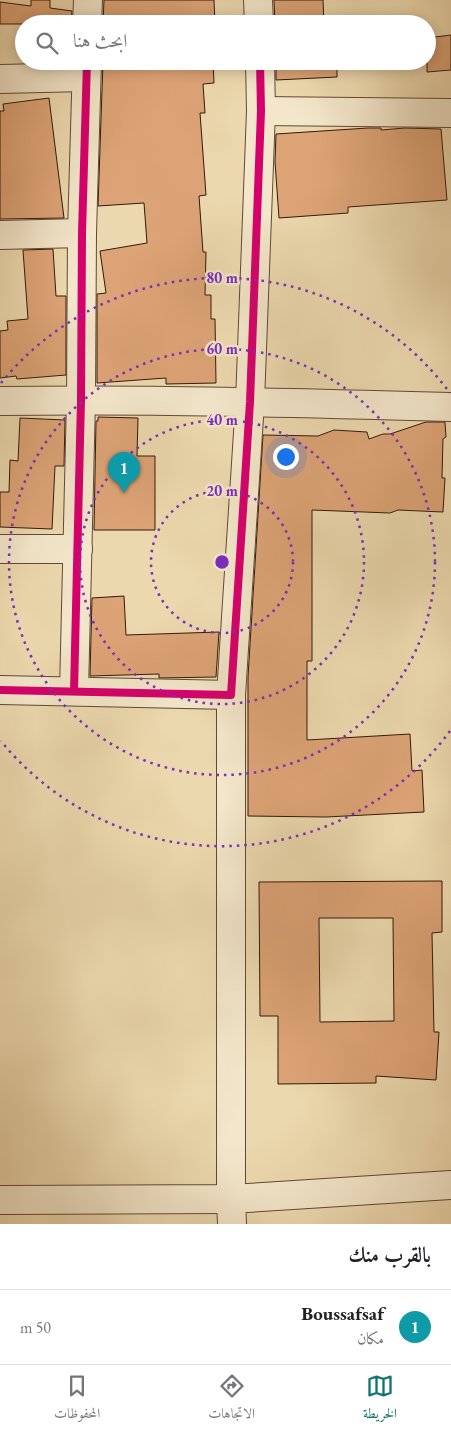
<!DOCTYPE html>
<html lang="ar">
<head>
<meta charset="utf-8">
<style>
	:root { --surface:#fff; --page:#f6f6f6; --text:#202124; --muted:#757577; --line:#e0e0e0; --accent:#0f766e }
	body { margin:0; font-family:"EB Garamond",Amiri,serif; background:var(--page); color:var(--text); direction:rtl }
	.you { position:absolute; left:285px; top:456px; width:18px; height:18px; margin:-12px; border:4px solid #fff; border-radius:50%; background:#1a73e8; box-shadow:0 0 0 8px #1a73e833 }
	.badge { display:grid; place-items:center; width:32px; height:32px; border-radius:50%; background:var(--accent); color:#fff; font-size:16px; font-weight:700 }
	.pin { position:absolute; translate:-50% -41px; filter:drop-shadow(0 1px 2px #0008) }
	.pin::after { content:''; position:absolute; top:26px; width:18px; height:15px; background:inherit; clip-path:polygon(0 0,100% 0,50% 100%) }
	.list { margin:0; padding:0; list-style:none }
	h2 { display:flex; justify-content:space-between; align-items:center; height:65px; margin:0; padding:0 20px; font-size:21px }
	h2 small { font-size:16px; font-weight:400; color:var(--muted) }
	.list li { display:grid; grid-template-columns:32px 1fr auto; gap:15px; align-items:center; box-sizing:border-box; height:75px; padding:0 20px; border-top:1px solid var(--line) }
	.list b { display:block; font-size:19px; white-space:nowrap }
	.list p { margin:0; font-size:16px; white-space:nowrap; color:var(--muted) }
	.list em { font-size:16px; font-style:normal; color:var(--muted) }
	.icon { flex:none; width:28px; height:28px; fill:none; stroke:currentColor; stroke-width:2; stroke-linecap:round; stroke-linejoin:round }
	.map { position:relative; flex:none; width:451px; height:1224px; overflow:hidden; direction:ltr }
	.search { position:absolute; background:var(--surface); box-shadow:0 2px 12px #0003; left:15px; right:15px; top:15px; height:55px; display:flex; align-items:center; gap:12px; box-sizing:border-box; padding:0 18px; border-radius:28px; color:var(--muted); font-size:19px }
	.sheet { height:140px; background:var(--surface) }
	nav { display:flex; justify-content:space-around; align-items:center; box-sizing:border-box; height:70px; border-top:1px solid var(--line); background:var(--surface); font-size:14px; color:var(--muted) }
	nav a { display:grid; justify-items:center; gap:2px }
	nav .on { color:var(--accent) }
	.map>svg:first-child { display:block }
	.building { fill:#dca376; stroke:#32190b; fill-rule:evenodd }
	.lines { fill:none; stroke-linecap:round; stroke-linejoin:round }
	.minor-casing { stroke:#604934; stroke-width:30 }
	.minor { stroke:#f3e6ca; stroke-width:28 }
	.cycleway-casing { stroke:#f3e6ca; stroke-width:11 }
	.cycleway { stroke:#d6006c; stroke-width:8 }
	.ring { fill:none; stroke:#7b2cbf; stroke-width:2.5; stroke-dasharray:2.5 5 }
	.centre { fill:#7b2cbf; stroke:#f3e6ca; stroke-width:2.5 }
	.ring-label { font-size:15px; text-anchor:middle; font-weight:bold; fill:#7b2cbf; stroke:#f3e6ca; stroke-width:5; stroke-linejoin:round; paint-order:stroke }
</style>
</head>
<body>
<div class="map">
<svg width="451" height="1224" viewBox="0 0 451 1224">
	<rect width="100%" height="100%" fill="#ecd8ae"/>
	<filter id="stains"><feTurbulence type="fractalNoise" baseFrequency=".004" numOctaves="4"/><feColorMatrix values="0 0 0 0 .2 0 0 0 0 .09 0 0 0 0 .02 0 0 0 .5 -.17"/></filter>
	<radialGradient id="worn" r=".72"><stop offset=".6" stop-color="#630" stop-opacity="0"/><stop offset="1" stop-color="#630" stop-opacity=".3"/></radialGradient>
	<!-- building -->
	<g class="building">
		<path d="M31,0H50V8L72,11L71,24H0V2L31,6Z"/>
		<path d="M104,0H214L215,24H103Z"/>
		<path d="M274,0H323L324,24H275Z"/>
		<path d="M451,35V70L427,72V38Z"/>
		<path d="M103,61H213L214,83L203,84L205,113H200L206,195L199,196L203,252H206L205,295H211V319H215L216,383L166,384V378L97,383V294L106,293L100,251L147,243L144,203L98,206Z"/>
		<path d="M276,61H337V77L276,80Z"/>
		<path d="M49,98L64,218L0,219V111H4L3,104Z"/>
		<path d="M368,128H381V130L405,128L441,129L447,200L348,207V213L279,218L275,162L276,134Z"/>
		<path d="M53,249L56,296H66V375L17,379L16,376L0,378V331L8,330L7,321L28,319L23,250Z"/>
		<path d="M98,417L138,418L137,456H155V530H94L96,421H98Z"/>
		<path d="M20,418L65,420L64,466H55L52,529L0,527V492H9L10,460L18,461Z"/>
		<path d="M426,422H445L446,437L443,439L442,478H445L443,512L398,510L390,513L312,510V661H307V740L410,734L412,771L422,770L424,812L326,817L248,816V677L263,435L318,436L334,430L367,432L369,439L383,434H390Z"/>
		<path d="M124,596L126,635L219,632L216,677L159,678V674L90,676L92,598Z"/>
		<path d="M442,881V932L432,933L434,1032H439L436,1080L376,1076V1083L278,1084V1016H260L259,882ZM319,918H393L394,1021L320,1022Z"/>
	</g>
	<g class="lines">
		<defs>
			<g id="minor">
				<path d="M258,0L259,24"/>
				<path d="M87,24L88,0"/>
				<path d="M0,79L86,77"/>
				<path d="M261,111L451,113"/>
				<path d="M0,235L82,233"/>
				<path d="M0,401C150,399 301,403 451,407"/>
				<path d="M0,549H78"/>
				<path d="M0,690L231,695L250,402L261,111L260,61"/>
				<path d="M74,691L81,400L82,233L87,61"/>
				<path d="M231,695V1199L232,1224"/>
				<path d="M0,1200L231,1199L451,1185"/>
			</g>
		</defs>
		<!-- minor casing -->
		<use href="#minor" class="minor-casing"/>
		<!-- minor -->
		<use href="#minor" class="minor"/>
		<defs>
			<g id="cycleway">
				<path d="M0,690L231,695L250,402L261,111L260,61"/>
				<path d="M74,691L81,400L82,233L87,61"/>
			</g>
		</defs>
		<!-- cycleway casing -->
		<use href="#cycleway" class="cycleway-casing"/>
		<!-- cycleway -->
		<use href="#cycleway" class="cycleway"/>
	</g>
	<!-- distance rings -->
	<g class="ring">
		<circle cx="222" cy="562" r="71"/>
		<circle cx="222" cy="562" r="142"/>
		<circle cx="222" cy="562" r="213"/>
		<path d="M450 731A284 284 0 0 1 1 741M1 383A284 284 0 0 1 450 393"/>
	</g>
	<circle cx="222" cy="562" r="8" class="centre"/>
	<g class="ring-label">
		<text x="222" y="283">80 m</text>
		<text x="222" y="354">60 m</text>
		<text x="222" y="425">40 m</text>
		<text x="222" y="496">20 m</text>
	</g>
	<rect width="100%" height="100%" filter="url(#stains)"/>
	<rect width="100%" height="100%" fill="url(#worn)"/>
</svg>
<div class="you"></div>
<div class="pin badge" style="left:124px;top:493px;background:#0f9aa8">1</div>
<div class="search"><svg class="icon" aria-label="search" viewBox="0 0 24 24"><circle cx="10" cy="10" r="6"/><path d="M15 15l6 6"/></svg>ابحث هنا</div>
</div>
<section class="sheet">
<h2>بالقرب منك<small></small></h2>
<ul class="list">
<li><span class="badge" style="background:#0f9aa8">1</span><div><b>Boussafsaf</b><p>مكان</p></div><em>50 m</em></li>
</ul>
</section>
<nav>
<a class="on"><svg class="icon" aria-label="map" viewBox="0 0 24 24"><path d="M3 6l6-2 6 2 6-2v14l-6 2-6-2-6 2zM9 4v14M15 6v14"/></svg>الخريطة</a>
<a><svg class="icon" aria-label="directions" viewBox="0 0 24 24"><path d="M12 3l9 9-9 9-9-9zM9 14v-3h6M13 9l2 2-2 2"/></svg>الاتجاهات</a>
<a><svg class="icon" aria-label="saved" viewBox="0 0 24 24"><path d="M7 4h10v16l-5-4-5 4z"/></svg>المحفوظات</a>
</nav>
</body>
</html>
